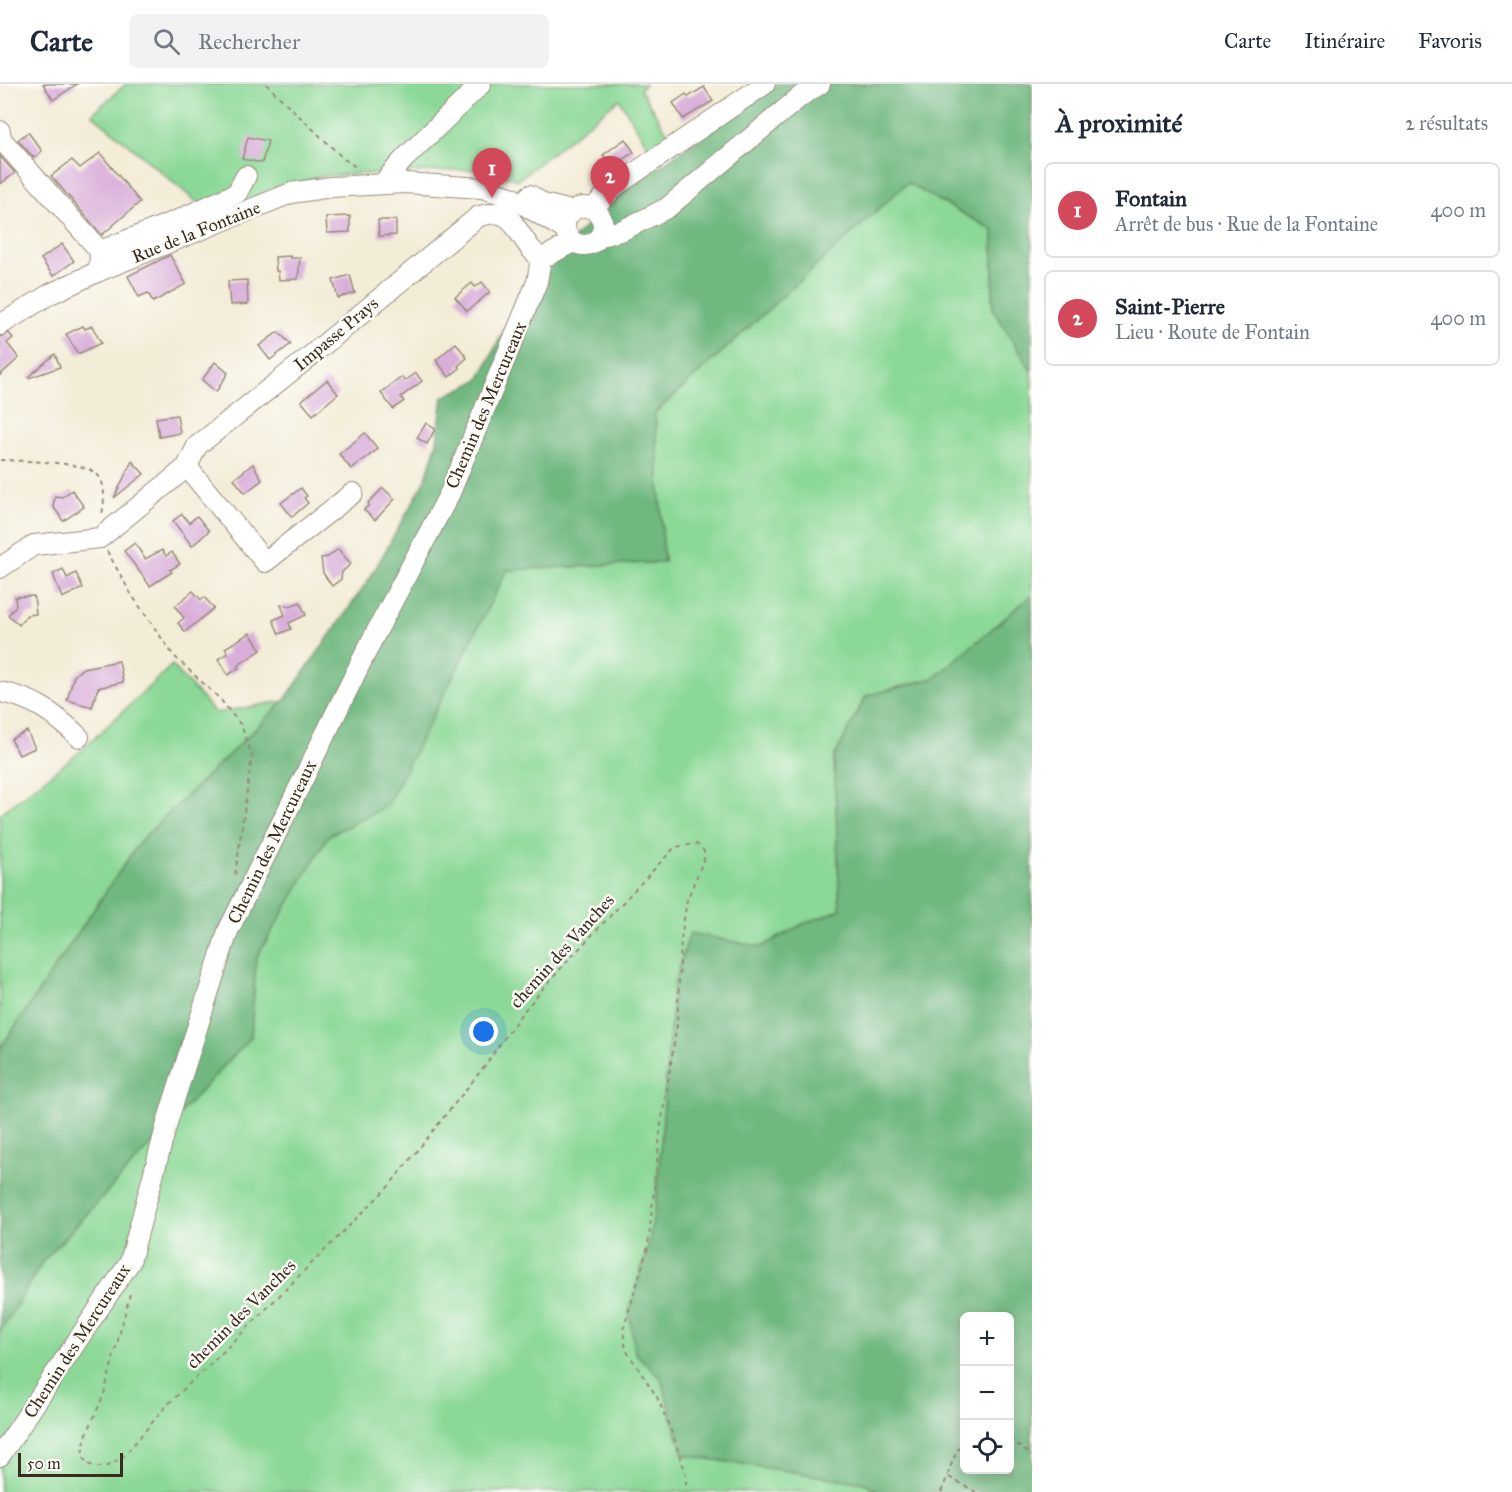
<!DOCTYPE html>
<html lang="fr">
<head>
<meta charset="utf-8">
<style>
	:root { --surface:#fff; --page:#f2f2f3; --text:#1f2937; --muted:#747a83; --line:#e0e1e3; --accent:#d1495b }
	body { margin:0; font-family:"IM FELL Great Primer",serif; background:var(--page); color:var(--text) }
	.controls { position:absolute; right:18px; bottom:18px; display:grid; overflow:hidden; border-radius:9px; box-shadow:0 3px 15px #0003 }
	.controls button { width:54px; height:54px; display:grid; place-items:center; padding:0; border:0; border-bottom:2px solid var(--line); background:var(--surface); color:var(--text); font:30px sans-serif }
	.scale { position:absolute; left:18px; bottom:15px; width:105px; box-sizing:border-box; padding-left:6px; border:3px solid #3b2a1e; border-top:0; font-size:16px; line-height:21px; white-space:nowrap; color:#3b2a1e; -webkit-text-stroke:4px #fdfcf7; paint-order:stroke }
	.you { position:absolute; left:484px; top:948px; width:21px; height:21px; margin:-15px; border:4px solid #fff; border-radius:50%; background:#1a73e8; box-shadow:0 0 0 9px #1a73e833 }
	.badge { display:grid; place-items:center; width:39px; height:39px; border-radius:50%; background:var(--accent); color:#fff; font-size:20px; font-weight:700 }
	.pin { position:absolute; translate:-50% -50px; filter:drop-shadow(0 2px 3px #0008) }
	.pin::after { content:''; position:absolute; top:32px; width:21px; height:18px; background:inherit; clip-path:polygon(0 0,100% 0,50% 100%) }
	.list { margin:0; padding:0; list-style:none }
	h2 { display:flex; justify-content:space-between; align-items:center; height:78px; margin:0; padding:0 24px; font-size:26px }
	h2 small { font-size:20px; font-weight:400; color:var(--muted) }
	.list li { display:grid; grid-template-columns:39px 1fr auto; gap:18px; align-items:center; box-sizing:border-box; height:96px; margin:0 12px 12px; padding:0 12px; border:2px solid var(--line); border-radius:9px }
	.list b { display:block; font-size:22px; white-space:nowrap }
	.list p { margin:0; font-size:20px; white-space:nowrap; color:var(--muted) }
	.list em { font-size:20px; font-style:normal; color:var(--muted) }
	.icon { flex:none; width:33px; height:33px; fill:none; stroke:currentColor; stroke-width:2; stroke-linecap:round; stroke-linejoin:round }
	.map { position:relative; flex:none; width:1032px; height:1408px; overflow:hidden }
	header { display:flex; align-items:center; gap:36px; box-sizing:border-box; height:84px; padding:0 30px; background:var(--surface); border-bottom:2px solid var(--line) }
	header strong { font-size:28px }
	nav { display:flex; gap:33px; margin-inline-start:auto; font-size:21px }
	.search { width:420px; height:54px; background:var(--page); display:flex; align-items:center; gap:15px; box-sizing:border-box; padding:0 21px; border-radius:9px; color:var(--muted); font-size:22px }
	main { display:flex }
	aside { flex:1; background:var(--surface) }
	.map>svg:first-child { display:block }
	.green { fill:#8bd897; stroke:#63815a; stroke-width:1.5 }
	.forest { fill:#70b880; stroke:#56714f; stroke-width:1.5; fill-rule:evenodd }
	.building { fill:#d9afda }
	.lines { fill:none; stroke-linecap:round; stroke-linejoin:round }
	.minor-casing { stroke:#978b7a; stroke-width:22 }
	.path { stroke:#978b7a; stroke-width:2; stroke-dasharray:4.5 4.5; stroke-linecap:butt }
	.minor { stroke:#fff; stroke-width:20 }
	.labels { text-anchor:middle; stroke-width:5; stroke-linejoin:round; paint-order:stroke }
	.street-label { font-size:18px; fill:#3b2a1e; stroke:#fdfcf7 }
</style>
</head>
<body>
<header>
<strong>Carte</strong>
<div class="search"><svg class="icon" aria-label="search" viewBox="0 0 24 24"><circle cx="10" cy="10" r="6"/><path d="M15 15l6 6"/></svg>Rechercher</div>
<nav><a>Carte</a><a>Itinéraire</a><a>Favoris</a></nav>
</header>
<main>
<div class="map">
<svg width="1032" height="1408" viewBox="0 0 1032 1408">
	<rect width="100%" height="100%" fill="#fdfcf7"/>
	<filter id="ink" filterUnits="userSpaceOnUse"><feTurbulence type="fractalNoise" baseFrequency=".0167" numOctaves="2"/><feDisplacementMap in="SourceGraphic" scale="12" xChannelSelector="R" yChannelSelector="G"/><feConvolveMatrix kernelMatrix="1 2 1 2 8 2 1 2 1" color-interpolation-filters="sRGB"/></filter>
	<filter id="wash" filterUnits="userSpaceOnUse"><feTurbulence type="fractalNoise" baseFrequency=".008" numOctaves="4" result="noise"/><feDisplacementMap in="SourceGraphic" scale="24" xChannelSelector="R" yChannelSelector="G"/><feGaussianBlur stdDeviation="1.35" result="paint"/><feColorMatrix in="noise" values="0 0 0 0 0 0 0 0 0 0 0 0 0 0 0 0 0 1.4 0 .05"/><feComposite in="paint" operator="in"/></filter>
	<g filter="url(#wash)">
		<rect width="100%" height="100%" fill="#f3ecd7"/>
		<!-- green -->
		<g class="green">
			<path d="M126,0H645L640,5L672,56L652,69L619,15L518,96L486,85L320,92L212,131L92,30Z"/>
			<path d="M907,98L993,146V225L1032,288V511L934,594L866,612L834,674L840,826L803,840L761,863L691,849L674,900L656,1119L635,1269L661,1294L683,1371L865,1399L879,1408H0V1248L43,1177L251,953L256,874L328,752L387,722L507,486L664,478L655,329Z"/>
			<path d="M172,581L215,629L284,617L140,757L0,965V730L82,666Z"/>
		</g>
		<!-- forest -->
		<g class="forest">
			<path d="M778,0H1032V288L993,225V146L907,99L655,329L664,478L507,486L387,722L328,752L256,874L251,953L43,1177L0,1248V965L140,757L284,617L370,494L425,397L437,358L443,313L479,296L528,198L617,112Z"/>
			<path d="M1032,511V1408H879L865,1399L683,1371L661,1294L635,1269L629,1228L648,1163L656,1119L674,900L690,849L761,863L803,840L840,826L834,674L866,612L934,594ZM964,1232H1010V1386H964Z"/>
		</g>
		<g id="blocks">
			<!-- building -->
			<g class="building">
				<path d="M43,0H77L53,16Z"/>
				<path d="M704,3L713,17L683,35L673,19L686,10L688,13Z"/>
				<path d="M28,48L42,67L34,74L18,56Z"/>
				<path d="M248,53L268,57L262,79L242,75Z"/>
				<path d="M625,55L634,68L611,83L603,71Z"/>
				<path d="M100,69L140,118L102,151L51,92L72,76L80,84Z"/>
				<path d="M0,72L15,89L0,100Z"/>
				<path d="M350,132V148L327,149L326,133Z"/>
				<path d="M378,136H396V151L379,152Z"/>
				<path d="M62,160L74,177L53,192L41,175Z"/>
				<path d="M170,171L186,200L153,218L148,209L139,213L128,192Z"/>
				<path d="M290,172V174H300L298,195L279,196L278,187H276L275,173Z"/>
				<path d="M350,191L355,209L338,214L333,196Z"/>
				<path d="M247,196L248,220L230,221L228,197Z"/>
				<path d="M482,198L490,208L467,227L455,213L472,199L475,203Z"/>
				<path d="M83,242L85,245L92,242L101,259L78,270L66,250Z"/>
				<path d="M278,248L291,260L270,276L259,262Z"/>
				<path d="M9,249L13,254L7,259L19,274L0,291V253Z"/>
				<path d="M456,259L467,274L458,282L460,284L449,293L436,276Z"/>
				<path d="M55,270L60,283L29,294L28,293Z"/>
				<path d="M215,278L228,289L216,308L202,296Z"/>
				<path d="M416,289L422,297L401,313L404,317L393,325L381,309L402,293L405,297Z"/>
				<path d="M327,296L338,310L313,331L301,317Z"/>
				<path d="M177,331L180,349L159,353L156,334Z"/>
				<path d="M426,339L435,345L427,360L417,354Z"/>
				<path d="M365,349L378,365L351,385L339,370Z"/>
				<path d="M132,377L144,390L114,414Z"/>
				<path d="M253,380L262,396L245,409L234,395Z"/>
				<path d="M301,404L307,412L304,414L308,419L292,433L281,419Z"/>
				<path d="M383,404L395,415L375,436L364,426L369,421L368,419Z"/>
				<path d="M72,406L84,423L63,437L53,422L55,412L62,413Z"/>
				<path d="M182,430L189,439L197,432L209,447L192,462L173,437Z"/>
				<path d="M135,459L145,475L162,466L166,472L172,468L180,480L170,486L172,488L150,502L124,467Z"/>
				<path d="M338,465L351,480L342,488L341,495L332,502L323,489L321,474L328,473Z"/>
				<path d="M63,485L67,494L76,489L83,504L62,514L53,490Z"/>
				<path d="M193,507L201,516L204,513L214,524L185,548L178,539L184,534L175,522Z"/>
				<path d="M34,512L36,530L27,531L19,541L8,531L16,522L15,513Z"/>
				<path d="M300,518L306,531L289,539L291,545L279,550L273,536L285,531L281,521L290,522Z"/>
				<path d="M250,549L261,566L237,582L239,584L228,591L218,575L228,569L225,564Z"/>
				<path d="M119,577L123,598L98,604L92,623L67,616L74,592L83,584Z"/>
				<path d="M27,647L35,664L19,671L11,655Z"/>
			</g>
		</g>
	</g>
	<g filter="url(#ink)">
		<use href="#blocks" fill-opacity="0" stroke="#978b7a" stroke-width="1.5"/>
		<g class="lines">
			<defs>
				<g id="minor">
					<path d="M0,47L1,55L100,167L99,187"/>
					<path d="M382,100L404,75L481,0"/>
					<path d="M530,111L543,120L571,127"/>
					<circle cx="584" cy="142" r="19"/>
					<path d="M596,126L598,119L617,101L765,0"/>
					<path d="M601,152L623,146L667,124L801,12L820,0"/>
					<path d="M100,167L178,136L237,109L246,92"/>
					<path d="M541,175L573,158"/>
					<path d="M0,241L50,210L99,187L291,109L331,103L405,99L482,104L511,113L564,145"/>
					<path d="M187,383L265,478L353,409"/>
					<path d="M0,484L34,461L100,454L187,383L197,362L308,274L479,132L495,129L504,131L511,136L530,164L541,175"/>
					<path d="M0,608C35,614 54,630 79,653"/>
					<path d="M0,1372L130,1178L169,1032L228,847L372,556L450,409L537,198L541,175"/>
				</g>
			</defs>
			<!-- minor casing -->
			<use href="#minor" class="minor-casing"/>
			<!-- path -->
			<g class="path">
				<path d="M266,0L344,75L359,85"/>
				<path d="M0,376C20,377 83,377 97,390C107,401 104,418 102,431"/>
				<path d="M107,467L131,510L174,572L220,615L241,641L252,672L235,792"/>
				<path d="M130,1210L104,1310L86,1352L82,1370L87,1380L98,1383L108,1382L124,1372L166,1322L221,1270L389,1102L484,983L522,929L561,884L675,763L697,760L704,767V775L687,816L681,855L677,941L661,1041L648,1163L623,1246L626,1266L657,1313L673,1351L686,1390V1408"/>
				<path d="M1010,1355L1032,1372"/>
				<path d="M949,1393L976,1408"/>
				<path d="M941,1408C949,1392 952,1370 964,1358"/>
			</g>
			<!-- minor -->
			<use href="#minor" class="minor"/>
		</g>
	</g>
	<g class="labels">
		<!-- street labels -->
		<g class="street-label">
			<text transform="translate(196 148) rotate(-22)" y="6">Rue de la Fontaine</text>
			<text transform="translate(336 250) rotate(-40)" y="6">Impasse Prays</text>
			<text transform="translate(486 321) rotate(-67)" y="6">Chemin des Mercureaux</text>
			<text transform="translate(272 758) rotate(-64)" y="6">Chemin des Mercureaux</text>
			<text transform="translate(562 867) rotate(-48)" y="6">chemin des Vanches</text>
			<text transform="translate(241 1230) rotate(-45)" y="6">chemin des Vanches</text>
			<text transform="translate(77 1257) rotate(-57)" y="6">Chemin des Mercureaux</text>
		</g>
	</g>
</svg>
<div class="controls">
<button>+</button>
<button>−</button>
<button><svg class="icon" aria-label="locate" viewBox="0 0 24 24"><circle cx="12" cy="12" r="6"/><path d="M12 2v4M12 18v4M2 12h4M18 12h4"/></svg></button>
</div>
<div class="scale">50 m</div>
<div class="you"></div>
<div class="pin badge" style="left:492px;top:114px">1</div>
<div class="pin badge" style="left:610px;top:122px">2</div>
</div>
<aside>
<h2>À proximité<small>2 résultats</small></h2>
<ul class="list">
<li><span class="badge">1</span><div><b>Fontain</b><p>Arrêt de bus · Rue de la Fontaine</p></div><em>400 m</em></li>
<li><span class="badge">2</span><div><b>Saint-Pierre</b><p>Lieu · Route de Fontain</p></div><em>400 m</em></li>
</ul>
</aside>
</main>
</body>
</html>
